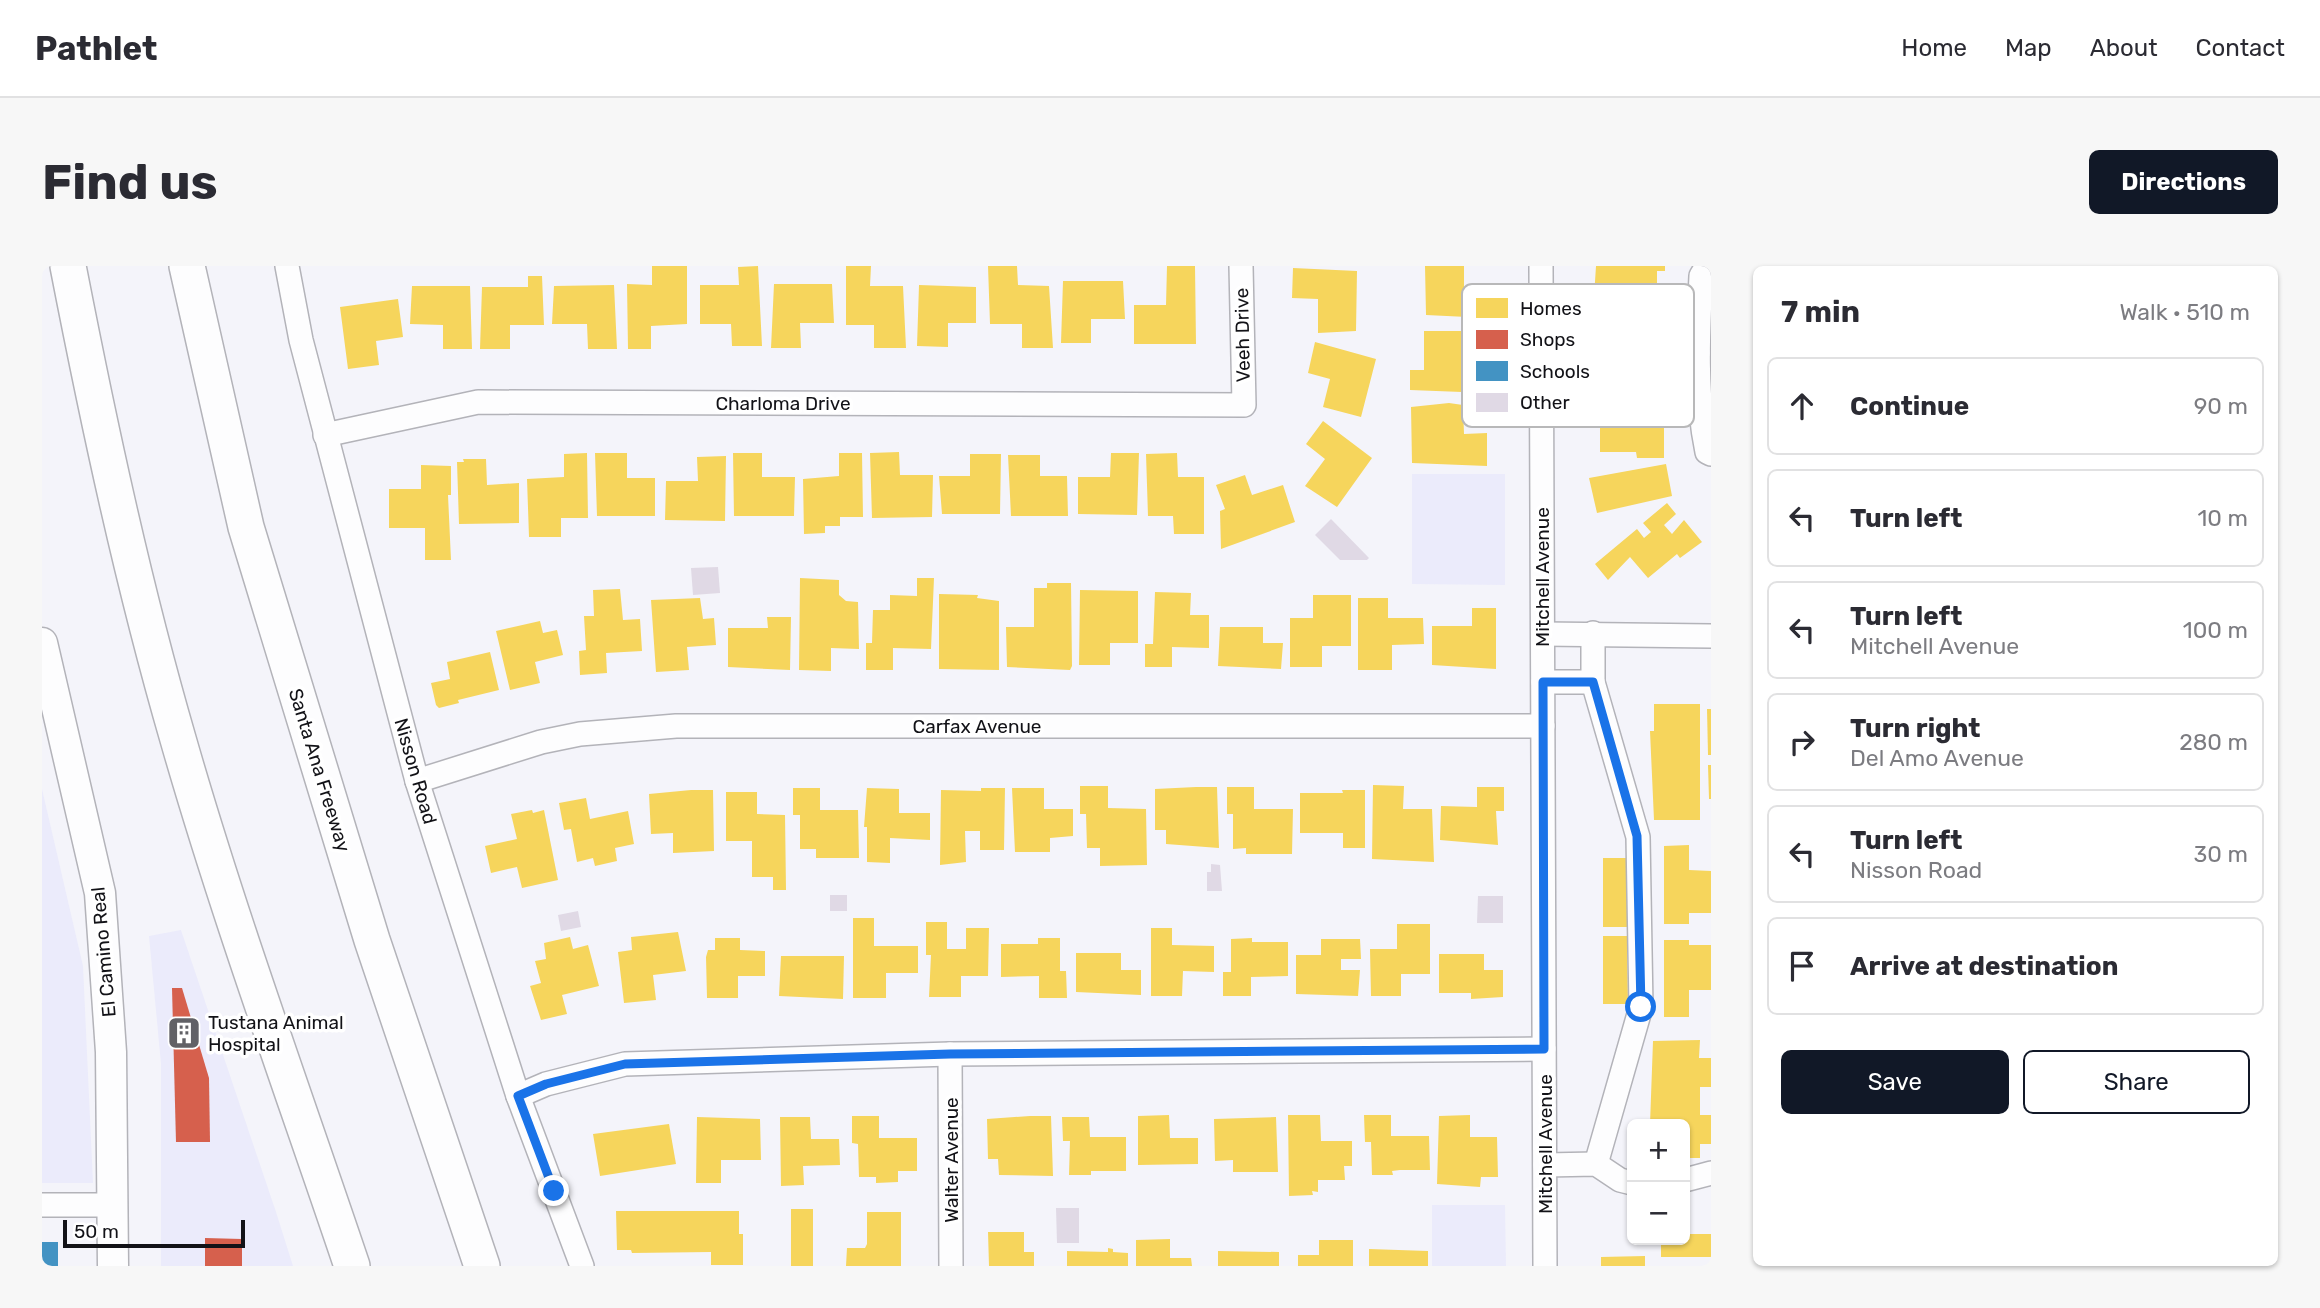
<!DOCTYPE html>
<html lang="en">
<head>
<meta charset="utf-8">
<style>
	:root { --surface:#fff; --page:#f7f7f7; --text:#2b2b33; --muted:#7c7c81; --line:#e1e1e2; --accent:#111827 }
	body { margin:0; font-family:Rubik,sans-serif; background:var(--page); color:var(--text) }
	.controls { position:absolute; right:21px; bottom:21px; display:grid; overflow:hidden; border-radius:10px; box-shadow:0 2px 5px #0004 }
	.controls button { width:63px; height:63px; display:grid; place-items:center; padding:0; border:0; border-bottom:2px solid var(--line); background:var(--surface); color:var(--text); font:35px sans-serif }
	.scale { position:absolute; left:21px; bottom:18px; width:182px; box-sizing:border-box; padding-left:7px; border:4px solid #121217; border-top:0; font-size:19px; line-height:24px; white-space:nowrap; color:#121217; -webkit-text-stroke:5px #fff; paint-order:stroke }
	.stop { position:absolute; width:21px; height:21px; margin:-16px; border:5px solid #1a73e8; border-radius:50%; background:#fff }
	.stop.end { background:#1a73e8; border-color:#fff; box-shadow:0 2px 7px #0008 }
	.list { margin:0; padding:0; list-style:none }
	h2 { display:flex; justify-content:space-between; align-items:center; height:91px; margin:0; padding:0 28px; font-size:30px }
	h2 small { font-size:23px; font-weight:400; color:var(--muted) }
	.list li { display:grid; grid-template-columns:46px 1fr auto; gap:21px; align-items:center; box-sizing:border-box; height:98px; margin:0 14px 14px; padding:0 14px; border:2px solid var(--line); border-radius:10px }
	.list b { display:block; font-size:26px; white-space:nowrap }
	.list p { margin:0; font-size:23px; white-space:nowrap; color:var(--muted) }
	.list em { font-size:23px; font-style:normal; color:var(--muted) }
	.actions { display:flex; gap:14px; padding:21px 28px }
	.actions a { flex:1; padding:16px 0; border:2px solid var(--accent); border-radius:10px; text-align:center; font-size:24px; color:var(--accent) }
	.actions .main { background:var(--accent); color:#fff }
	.icon { flex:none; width:38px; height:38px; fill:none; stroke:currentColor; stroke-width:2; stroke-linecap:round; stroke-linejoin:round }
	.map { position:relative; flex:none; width:1669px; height:1000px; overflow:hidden; border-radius:10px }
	header { display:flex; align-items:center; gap:42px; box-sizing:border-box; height:98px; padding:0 35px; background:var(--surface); border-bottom:2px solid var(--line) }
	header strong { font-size:33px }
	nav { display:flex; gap:38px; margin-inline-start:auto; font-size:24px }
	.intro { display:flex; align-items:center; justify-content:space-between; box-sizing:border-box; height:168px; padding:0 42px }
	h1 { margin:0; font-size:49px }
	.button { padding:18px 32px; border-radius:10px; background:var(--accent); color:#fff; font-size:24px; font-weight:700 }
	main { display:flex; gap:42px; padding:0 42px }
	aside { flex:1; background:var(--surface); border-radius:10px; box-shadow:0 2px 5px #0004 }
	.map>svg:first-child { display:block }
	.built { fill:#ebebfb }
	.homes { fill:#f6d55c }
	.shops { fill:#d6604d }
	.schools { fill:#4393c3 }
	.building { fill:#e0d9e5 }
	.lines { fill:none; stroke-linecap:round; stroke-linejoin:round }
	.minor-casing { stroke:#b3b3b9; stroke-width:26 }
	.major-casing { stroke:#b3b3b9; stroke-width:33 }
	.highway-casing { stroke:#b3b3b9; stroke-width:38 }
	.minor { stroke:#fdfdfe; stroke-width:23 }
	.major { stroke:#fdfdfe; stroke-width:30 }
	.highway { stroke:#fdfdfe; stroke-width:35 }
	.route { stroke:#1a73e8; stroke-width:9 }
	.labels { text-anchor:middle; stroke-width:7; stroke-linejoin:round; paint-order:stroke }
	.street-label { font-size:19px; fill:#121217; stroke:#fff }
	.poi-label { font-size:19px; fill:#121217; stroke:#fff; text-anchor:start }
	.key { fill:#fff; stroke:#b8b8b9; stroke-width:2 }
	.key-label { font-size:19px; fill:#121217 }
</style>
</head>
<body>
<header>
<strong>Pathlet</strong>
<nav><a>Home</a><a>Map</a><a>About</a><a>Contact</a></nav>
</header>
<div class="intro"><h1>Find us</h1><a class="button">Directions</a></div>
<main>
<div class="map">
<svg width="1669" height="1000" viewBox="0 0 1669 1000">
	<rect width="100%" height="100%" fill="#f4f4fa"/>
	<!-- built -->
	<g class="built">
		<path d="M1370,208H1463V319L1370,318Z"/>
		<path d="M0,523L41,700L51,917H0Z"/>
		<path d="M139,664L234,946L251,1000H119V798L107,670Z"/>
		<path d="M1390,939H1463L1464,1000H1390Z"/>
	</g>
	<!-- homes -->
	<g class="homes">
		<path d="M610,0H645V58L609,60V83H586L585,18L610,19Z"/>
		<path d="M716,0L720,80H690L689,58H658V19H697L696,1Z"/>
		<path d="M804,0H829L828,20H861L864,82H832V59H804Z"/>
		<path d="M946,0H975L976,19L1007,20L1011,82H980V58H948Z"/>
		<path d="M1125,0H1153L1154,78H1092V39H1124Z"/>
		<path d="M1383,0H1422V21H1446V52L1384,49Z"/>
		<path d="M1554,0H1623V5H1615V30H1592V26H1576V30L1552,31Z"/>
		<path d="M1251,2L1315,5L1314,65L1276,67V33L1250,32Z"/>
		<path d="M486,10H500L502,59H468V83H438L440,21H486Z"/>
		<path d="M1021,15H1081L1083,53H1049V77H1019Z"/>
		<path d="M732,18H790L792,57H758L759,82H729Z"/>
		<path d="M572,19L575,83H546L545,58H510L512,20Z"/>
		<path d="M877,19L934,21V57H906V81L875,80Z"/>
		<path d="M370,20H428L430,83H401V59L368,58Z"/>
		<path d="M356,33L361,71L334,75L337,99L306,103L298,41Z"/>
		<path d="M1382,65H1420V97H1446V127L1368,124V104H1382Z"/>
		<path d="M1273,76L1334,93L1319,151L1281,141L1288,113L1266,107Z"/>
		<path d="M1407,137L1421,139L1422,168L1445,167V200L1370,197L1369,141Z"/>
		<path d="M1545,142H1622V192H1595L1594,186H1558V158H1545Z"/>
		<path d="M1281,155L1330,192L1295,241L1263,220L1283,193L1264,178Z"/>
		<path d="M857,186L858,209H891L890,251L830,252L828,187Z"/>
		<path d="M545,187L546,252H519V271H487L485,213L522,211V188Z"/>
		<path d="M553,187H585V212H613V250H555Z"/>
		<path d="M691,187H720V211H753L752,250H692Z"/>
		<path d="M797,187H820L821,251H798V260H783V267L762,268L761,213L797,210Z"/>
		<path d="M1069,187H1097L1095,249L1036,248V211H1068Z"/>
		<path d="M1135,187L1136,211H1162V268H1132L1131,250H1106L1104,188Z"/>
		<path d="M928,188H959L958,248H900L897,210H928Z"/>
		<path d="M966,189H998V210H1025L1026,250H969Z"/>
		<path d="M684,190L683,255L623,254L624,215H656L655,191Z"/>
		<path d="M421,193H444L445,219L477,217V257L417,258L415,196H422Z"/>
		<path d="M1624,198L1630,230L1555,247L1547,212Z"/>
		<path d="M379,199L409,200V229H406L409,294H383V262H347V223H379Z"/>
		<path d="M1203,209L1210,229L1241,219L1253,256L1179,283L1178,245L1183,243L1174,219Z"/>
		<path d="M1625,237L1634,248L1622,259L1630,268L1642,254L1660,276L1638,292L1635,288L1606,312L1588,291L1566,314L1553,298L1595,263L1602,272L1609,266L1601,257Z"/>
		<path d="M758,312L797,314V329L804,335L816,336L817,383L789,382V405L757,404Z"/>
		<path d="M875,312H892L889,383L851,382V404H824V377H830L831,344H848V329L875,330Z"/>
		<path d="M1005,317H1029L1030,400L1028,404L965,401L964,361H992V322H1005Z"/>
		<path d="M578,323L581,354L598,353L600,385L564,387L565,407L538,409L537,385L544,384L542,350H552L551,324Z"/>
		<path d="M1038,324L1096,325V377H1068V399H1037Z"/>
		<path d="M1113,326L1149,327L1148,349H1167V382L1130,381V401H1103V378H1111Z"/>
		<path d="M897,328L936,329L935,332L957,335V404L897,403Z"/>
		<path d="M1271,329H1309V380H1280V401H1248V352H1271Z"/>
		<path d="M658,332L661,353L672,352L674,379L645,381L647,404L614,406L609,334Z"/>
		<path d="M1316,332H1346V352H1381L1382,378L1350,379V404H1316Z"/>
		<path d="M1430,342H1454V403L1390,399V360H1430Z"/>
		<path d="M725,351H749L748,404L686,401V362H726Z"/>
		<path d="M498,355L501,367L515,364L521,389L493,396L498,417L468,424L454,365Z"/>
		<path d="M1178,361H1221V377H1241L1239,403L1176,400Z"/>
		<path d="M448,386L457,424L416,434L417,437L397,442L394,439L389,417L408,413L405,396Z"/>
		<path d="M1612,438H1658V554H1612L1608,465H1612Z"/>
		<path d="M1665,443H1669V489H1666Z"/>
		<path d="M1666,499H1669V533H1667Z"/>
		<path d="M1331,519L1362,520L1361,543H1390L1392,596L1330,593Z"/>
		<path d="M1038,520H1066V542L1104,543L1105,599L1058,600V582H1045L1044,548H1038Z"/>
		<path d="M1154,521H1175L1177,582L1124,578V564H1113V523Z"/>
		<path d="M1185,521H1212V543H1251L1250,588H1204V582L1191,583V548H1185Z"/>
		<path d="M1435,521H1462V545H1454L1456,579L1398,574L1399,540L1435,541Z"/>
		<path d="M751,522H778V544H816L817,592H774V583H758V549H751Z"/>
		<path d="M825,522L857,523V547H888V574L848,572V597L825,596V561H822Z"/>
		<path d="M939,522H963L962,584H938V565H923L924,596L898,599L899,524L939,525Z"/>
		<path d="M970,522H1002V543H1031V570L1008,572V586H973Z"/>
		<path d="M649,524H671L672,585L631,587V567L609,568L607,528Z"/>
		<path d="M1300,524H1323V582H1301V567H1258V527H1301Z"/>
		<path d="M684,526H715V548L743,549L744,624H731V611H710V575H684Z"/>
		<path d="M544,532L548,553L586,545L592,578L573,582L575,595L553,600L551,592L535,596L529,563L522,564L517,537Z"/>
		<path d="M490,544L491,547L502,544L516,614L480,622L475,601L449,607L443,580L475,573L469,548Z"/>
		<path d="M1647,579V604L1669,605V647H1647V658H1622V580Z"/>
		<rect x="1561" y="592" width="24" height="69"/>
		<path d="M811,652H832V680H876V707H844V732H811Z"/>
		<path d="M884,656H905V683H924V662H947L946,710H919V731H887L889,689H884Z"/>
		<path d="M1355,658H1388V708H1359V730H1329L1328,683H1355Z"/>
		<path d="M1109,662H1130V679L1172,680V706L1141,705L1140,730H1109Z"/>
		<path d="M636,666L644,705L611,709L614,734L582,737L576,686L590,684L589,671Z"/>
		<path d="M1561,670H1585L1586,738H1561Z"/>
		<path d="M528,671L531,683L546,679L557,720L520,729L525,748L499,754L488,720L499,717L493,695L504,693L502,677Z"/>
		<path d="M673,672H698V684L723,685V710H696V732H665L664,691L666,684H673Z"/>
		<path d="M996,672H1018V705H1024L1025,732H997V710L959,711V678H996Z"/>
		<path d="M1210,672V676H1246V710L1209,711V730H1181V706H1189V673Z"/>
		<path d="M1279,673H1318L1319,693H1299V704H1318L1316,730L1254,728V689H1279Z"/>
		<path d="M1622,674H1647V679H1669V724H1647V751H1622Z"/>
		<path d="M1034,687H1079V704H1099V729L1034,726Z"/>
		<path d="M1397,688H1442V704H1461V731L1429,733V727H1397Z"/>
		<path d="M739,690H802L801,733L737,730Z"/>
		<path d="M1658,774L1657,792H1669V821H1658V849H1669V878H1658V892H1643V858H1608L1611,775Z"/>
		<path d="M1127,849L1128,872H1156V898L1096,899V850Z"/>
		<path d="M1246,849H1278L1279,875H1310V900H1302L1303,914H1276V926L1270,925L1271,929L1247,930Z"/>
		<path d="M1322,849H1349V870H1387L1388,904H1358L1350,905L1351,909H1330L1329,876H1323Z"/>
		<path d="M1428,849V871H1455L1456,911H1439L1438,921L1395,918L1397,850Z"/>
		<path d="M810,850H837V872H875V905H856V916L834,917V911H817L816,878L810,877Z"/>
		<path d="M988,850H1009L1011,910L957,909L956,893H946L945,853Z"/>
		<path d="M655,851L718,853L719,894H679V917H654Z"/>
		<path d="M738,851H768L769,873H797L798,899L761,900L762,919L739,920Z"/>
		<path d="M1020,851H1047L1048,871H1084V905H1049V909H1027L1028,875H1021Z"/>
		<path d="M1234,851L1236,906H1191V894L1173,895L1172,853Z"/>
		<path d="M627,858L634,898L558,910L551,868Z"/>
		<rect x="749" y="943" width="22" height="57"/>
		<path d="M574,945H697V968H701V999H669V986L590,987L589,984H575Z"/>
		<path d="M825,946H859V1000H804L805,982H823L825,978Z"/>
		<path d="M946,966H982V986H992V1000H947Z"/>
		<path d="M1643,968H1669V991H1619V974H1643Z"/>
		<path d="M1128,973V992H1149L1150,1000H1094V974Z"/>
		<path d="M1277,974H1311V1000H1256V989H1277Z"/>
		<path d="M1066,982L1071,983V986L1086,987V1000H1025V985L1066,986Z"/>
		<path d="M1327,983L1386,985V1000H1327Z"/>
		<path d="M1176,985L1237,986V1000H1176Z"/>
		<path d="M1603,990V1000H1559V991Z"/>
	</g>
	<!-- shops -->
	<g class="shops">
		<path d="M130,722H140L167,812L168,876H134Z"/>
		<path d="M163,972L200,973V1000H163Z"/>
	</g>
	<!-- schools -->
	<rect class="schools" x="0" y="976" width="16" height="24"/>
	<!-- building -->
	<g class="building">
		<path d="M1289,253L1327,292L1325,294H1298L1273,269Z"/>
		<path d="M676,301L678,327L651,329L649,302Z"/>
		<path d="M1169,598L1178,599L1180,625H1165V606H1169Z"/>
		<rect x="788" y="629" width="17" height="16"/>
		<path d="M1436,630H1461V657H1435Z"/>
		<path d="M536,645L539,661L519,665L516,649Z"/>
		<path d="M1014,942H1037V977H1015Z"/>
	</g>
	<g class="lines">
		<defs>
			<g id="minor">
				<path d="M245,0L259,74L375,515L476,830L540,1000"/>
				<path d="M1499,0L1503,1000"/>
				<path d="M1665,0L1659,10C1656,69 1653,128 1665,186L1669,188"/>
				<path d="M1499,84L1656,87"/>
				<path d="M283,169L436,136L1202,139L1199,0"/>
				<path d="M1551,367V416L1596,571L1599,741L1554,898"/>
				<path d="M1501,368L1669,370"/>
				<path d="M1501,416H1551"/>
				<path d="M375,515L499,476L538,468L634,460H1501"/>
				<path d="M908,788L909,1000"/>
				<path d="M476,830L504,818L583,798L908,788L1502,783"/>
				<path d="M1503,899L1554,898L1578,914L1590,917"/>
				<path d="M1643,914L1669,907"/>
				<path d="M0,939H70"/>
			</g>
			<path id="major" d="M0,377L58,627L69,786L71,1000"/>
			<g id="highway">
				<path d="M26,0C57,159 91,318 136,473C187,651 251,825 310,1000"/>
				<path d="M145,0L204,261L330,674L440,1000"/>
			</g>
		</defs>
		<!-- minor casing -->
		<use href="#minor" class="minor-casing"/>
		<!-- major casing -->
		<use href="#major" class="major-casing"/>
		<!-- highway casing -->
		<use href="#highway" class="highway-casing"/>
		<!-- minor -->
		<use href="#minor" class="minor"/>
		<!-- major -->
		<use href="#major" class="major"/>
		<!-- highway -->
		<use href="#highway" class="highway"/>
	</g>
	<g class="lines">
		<!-- route -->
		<path class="route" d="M512,925L476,830L504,818L583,798L908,788L1502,783L1501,416H1551L1595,570L1599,741"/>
	</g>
	<!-- icons -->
	<defs>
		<symbol id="building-square" viewBox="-11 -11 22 22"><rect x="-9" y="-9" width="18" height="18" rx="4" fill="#616166" stroke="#fff"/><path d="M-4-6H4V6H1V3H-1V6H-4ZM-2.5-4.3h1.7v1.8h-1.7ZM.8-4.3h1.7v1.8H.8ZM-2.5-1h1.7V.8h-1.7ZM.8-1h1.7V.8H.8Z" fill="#fff"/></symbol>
	</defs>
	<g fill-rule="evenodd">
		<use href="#building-square" x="123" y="748" width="38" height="38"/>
	</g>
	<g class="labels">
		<!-- street labels -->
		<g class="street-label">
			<text transform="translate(1200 69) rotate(-91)" y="7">Veeh Drive</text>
			<text x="741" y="144">Charloma Drive</text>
			<text transform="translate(1500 311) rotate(-90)" y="7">Mitchell Avenue</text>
			<text x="935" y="467">Carfax Avenue</text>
			<text transform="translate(278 504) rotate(73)" y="7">Santa Ana Freeway</text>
			<text transform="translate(374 505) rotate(74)" y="7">Nisson Road</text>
			<text transform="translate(61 686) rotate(-95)" y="7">El Camino Real</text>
			<text transform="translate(1503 878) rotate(-90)" y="7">Mitchell Avenue</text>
			<text transform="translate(909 894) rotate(-90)" y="7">Walter Avenue</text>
		</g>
		<!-- poi labels -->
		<g class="poi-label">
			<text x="166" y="763">Tustana Animal<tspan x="166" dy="22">Hospital</tspan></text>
		</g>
	</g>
	<!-- legend -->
	<rect x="1420" y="18" width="232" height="143" rx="10" class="key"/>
	<rect x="1434" y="32" width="32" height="20" fill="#f6d55c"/>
	<rect x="1434" y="64" width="32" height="19" fill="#d6604d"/>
	<rect x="1434" y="95" width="32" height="20" fill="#4393c3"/>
	<rect x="1434" y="127" width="32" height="19" fill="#e0d9e5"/>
	<g class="key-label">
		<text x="1478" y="49">Homes</text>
		<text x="1478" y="80">Shops</text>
		<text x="1478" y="112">Schools</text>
		<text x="1478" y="143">Other</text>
	</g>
</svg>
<div class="controls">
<button>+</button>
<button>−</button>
</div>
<div class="scale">50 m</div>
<div class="stop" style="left:1599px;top:741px"></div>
<div class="stop end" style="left:512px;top:925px"></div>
</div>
<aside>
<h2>7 min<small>Walk · 510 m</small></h2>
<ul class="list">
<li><svg class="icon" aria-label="ahead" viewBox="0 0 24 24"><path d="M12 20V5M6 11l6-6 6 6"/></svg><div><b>Continue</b></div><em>90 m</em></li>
<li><svg class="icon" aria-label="left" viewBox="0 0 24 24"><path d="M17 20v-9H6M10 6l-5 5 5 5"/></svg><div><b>Turn left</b></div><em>10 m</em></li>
<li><svg class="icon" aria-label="left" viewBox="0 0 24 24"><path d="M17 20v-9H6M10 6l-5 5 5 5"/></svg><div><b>Turn left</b><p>Mitchell Avenue</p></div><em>100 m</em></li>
<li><svg class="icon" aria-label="right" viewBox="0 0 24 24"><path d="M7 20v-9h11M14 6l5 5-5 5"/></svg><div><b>Turn right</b><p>Del Amo Avenue</p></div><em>280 m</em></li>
<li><svg class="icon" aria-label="left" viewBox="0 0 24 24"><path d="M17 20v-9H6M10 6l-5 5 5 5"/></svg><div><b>Turn left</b><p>Nisson Road</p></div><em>30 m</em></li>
<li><svg class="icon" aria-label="arrive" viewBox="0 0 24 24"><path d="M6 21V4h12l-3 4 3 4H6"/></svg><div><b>Arrive at destination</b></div></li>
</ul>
<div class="actions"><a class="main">Save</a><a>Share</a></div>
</aside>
</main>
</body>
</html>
